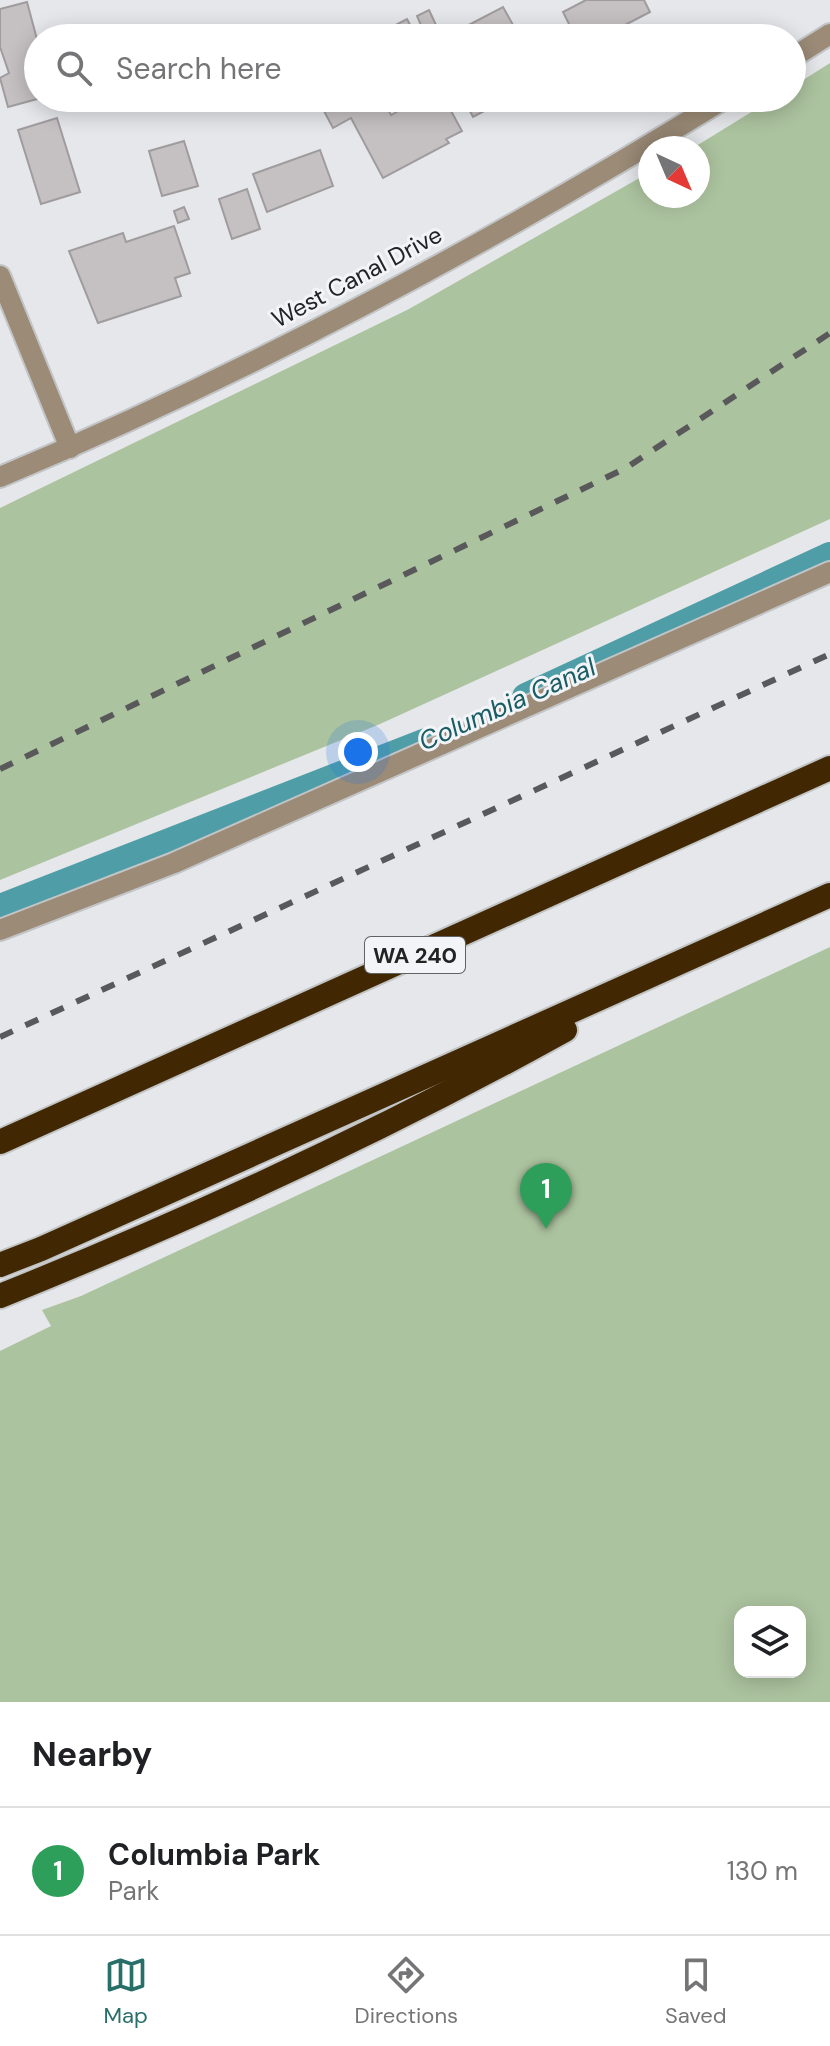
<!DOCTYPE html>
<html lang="en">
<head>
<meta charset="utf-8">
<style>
	:root { --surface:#fff; --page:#f2f2f2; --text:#202124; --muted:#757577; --line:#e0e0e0; --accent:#276f68 }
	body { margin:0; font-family:"DM Sans",sans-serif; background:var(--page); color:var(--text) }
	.controls { position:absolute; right:24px; bottom:24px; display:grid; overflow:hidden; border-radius:16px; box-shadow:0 4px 20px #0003 }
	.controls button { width:72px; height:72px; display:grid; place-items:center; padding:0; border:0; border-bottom:2px solid var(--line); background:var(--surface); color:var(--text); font:40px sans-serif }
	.compass { position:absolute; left:638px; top:136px; width:72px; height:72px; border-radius:50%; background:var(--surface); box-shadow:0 4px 20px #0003; rotate:136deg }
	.you { position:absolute; left:358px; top:752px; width:28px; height:28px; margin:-20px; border:6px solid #fff; border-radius:50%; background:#1a73e8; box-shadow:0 0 0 12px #1a73e833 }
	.badge { display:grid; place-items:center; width:52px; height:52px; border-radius:50%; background:var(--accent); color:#fff; font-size:26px; font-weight:700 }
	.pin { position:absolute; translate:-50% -66px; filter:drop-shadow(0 2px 4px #0008) }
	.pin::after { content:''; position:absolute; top:42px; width:28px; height:24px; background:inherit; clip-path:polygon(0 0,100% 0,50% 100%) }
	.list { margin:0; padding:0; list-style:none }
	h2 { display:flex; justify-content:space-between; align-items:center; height:104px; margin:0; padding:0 32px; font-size:34px }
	h2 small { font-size:26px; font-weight:400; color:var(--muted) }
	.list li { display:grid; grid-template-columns:52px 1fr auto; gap:24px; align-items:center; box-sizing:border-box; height:128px; padding:0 32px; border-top:2px solid var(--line) }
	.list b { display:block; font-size:30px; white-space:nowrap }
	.list p { margin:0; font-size:26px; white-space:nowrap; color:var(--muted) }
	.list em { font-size:26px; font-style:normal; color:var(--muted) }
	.icon { flex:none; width:44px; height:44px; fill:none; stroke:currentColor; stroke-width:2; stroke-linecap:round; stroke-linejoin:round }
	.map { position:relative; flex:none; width:830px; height:1702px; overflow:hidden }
	.search { position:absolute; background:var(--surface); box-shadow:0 4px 20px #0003; left:24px; right:24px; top:24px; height:88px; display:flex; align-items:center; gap:20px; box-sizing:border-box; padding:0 28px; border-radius:44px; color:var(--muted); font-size:30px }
	.sheet { height:232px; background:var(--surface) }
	nav { display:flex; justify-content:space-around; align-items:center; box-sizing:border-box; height:112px; border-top:2px solid var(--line); background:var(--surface); font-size:22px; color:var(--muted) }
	nav a { display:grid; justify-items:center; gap:4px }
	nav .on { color:var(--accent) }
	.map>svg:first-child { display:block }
	.green { fill:#acc39f; fill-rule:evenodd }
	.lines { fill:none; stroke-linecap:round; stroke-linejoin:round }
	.canal { stroke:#4f9ea7; stroke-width:28 }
	.building { fill:#c5c0c2; stroke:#a09c9e; stroke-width:2 }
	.minor-casing { stroke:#c2c4c6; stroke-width:24 }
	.highway-casing { stroke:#c2c4c6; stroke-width:28 }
	.minor { stroke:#9b8b77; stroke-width:20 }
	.highway { stroke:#412802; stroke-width:24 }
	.rail { stroke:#59595b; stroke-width:6; stroke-dasharray:14 14; stroke-linecap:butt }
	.labels { text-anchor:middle; stroke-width:6; stroke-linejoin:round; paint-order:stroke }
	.shield { fill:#f2f4f7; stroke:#616263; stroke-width:2 }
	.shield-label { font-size:22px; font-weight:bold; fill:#232324 }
	.street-label { font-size:24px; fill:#232324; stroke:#f2f4f7 }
	.water-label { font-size:26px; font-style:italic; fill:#1a5c63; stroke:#f2f4f7 }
</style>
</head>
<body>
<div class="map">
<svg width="830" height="1702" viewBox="0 0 830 1702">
	<rect width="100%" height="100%" fill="#e5e7ea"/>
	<!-- green -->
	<g class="green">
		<path d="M830,63V519L380,724L0,880V508L409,309L650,172V196H698V148H693L774,98H792V87Z"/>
		<path d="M830,947V1702H0V1351L51,1326L42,1310L81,1296ZM800,1612V1672H740V1612Z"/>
	</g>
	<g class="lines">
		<!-- canal -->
		<g class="canal">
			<path d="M526,697L830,556"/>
			<path d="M0,908L426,742"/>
		</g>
	</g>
	<!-- building -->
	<g class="building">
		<path d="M586,0H644L650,12L600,38H576L563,12Z"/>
		<path d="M27,2L38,43V98H41L8,107L0,78L9,73L0,47V9Z"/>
		<path d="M503,7L517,32L523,29L528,38H466L461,29Z"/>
		<path d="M429,10L436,25L423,30L417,16Z"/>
		<path d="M407,19L417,38H391L386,30Z"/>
		<path d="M317,98H382L391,115L421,98H444L462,131L446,139L449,143L383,178L351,118L333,128Z"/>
		<path d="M463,98H509L473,117Z"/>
		<path d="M57,118L80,192L41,204L18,130Z"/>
		<path d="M184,141L198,186L162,196L149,151Z"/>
		<path d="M320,150L333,186L267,212L253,174Z"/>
		<path d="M247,189L260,229L232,239L219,199Z"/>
		<path d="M184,207L189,219L178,223L174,211Z"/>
		<path d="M174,226L190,273L175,278L181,296L98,323L69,251L123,233L126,242Z"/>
	</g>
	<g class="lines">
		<defs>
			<g id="minor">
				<path d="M792,58L830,34"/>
				<path d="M0,276L70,448"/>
				<path d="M0,477C252,372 494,241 726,98"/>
				<path d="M0,930L174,863L830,572"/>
			</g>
			<g id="highway">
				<path d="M0,1142L830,768"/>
				<path d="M0,1265L41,1249L830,895"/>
				<path d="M0,1296C194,1218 383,1131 565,1030"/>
			</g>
		</defs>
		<!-- minor casing -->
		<use href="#minor" class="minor-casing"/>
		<!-- highway casing -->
		<use href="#highway" class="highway-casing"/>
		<!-- minor -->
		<use href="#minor" class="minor"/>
		<!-- highway -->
		<use href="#highway" class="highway"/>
		<!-- rail -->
		<g class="rail">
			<path d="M0,769L626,468L830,333"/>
			<path d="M0,1037L830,654"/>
		</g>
	</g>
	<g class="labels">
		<!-- shield labels -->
		<rect class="shield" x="365" y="937" width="100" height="36" rx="6"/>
		<g class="shield-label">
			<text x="415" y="963">WA 240</text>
		</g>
		<!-- street labels -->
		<g class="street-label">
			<text transform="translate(357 277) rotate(-28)" y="8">West Canal Drive</text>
		</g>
		<!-- water labels -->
		<g class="water-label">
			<text transform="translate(507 704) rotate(-24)" y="9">Columbia Canal</text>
		</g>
	</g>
</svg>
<div class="controls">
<button><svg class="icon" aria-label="layers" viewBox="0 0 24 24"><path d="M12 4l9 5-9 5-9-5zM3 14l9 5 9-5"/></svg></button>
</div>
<svg class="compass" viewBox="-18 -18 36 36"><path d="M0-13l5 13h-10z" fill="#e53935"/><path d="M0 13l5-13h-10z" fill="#757577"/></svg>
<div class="you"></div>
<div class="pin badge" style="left:546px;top:1229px;background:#2e9e5b">1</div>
<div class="search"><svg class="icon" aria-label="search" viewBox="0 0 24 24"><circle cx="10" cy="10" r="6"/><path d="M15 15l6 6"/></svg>Search here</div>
</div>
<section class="sheet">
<h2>Nearby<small></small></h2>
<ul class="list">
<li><span class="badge" style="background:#2e9e5b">1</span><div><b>Columbia Park</b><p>Park</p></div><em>130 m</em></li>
</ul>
</section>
<nav>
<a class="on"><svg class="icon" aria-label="map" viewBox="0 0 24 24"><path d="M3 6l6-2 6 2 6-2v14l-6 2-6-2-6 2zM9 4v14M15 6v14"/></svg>Map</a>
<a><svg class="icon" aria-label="directions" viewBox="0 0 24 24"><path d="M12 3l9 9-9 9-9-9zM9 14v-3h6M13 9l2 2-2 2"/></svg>Directions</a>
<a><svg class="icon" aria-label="saved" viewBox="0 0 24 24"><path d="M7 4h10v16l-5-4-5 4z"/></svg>Saved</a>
</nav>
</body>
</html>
